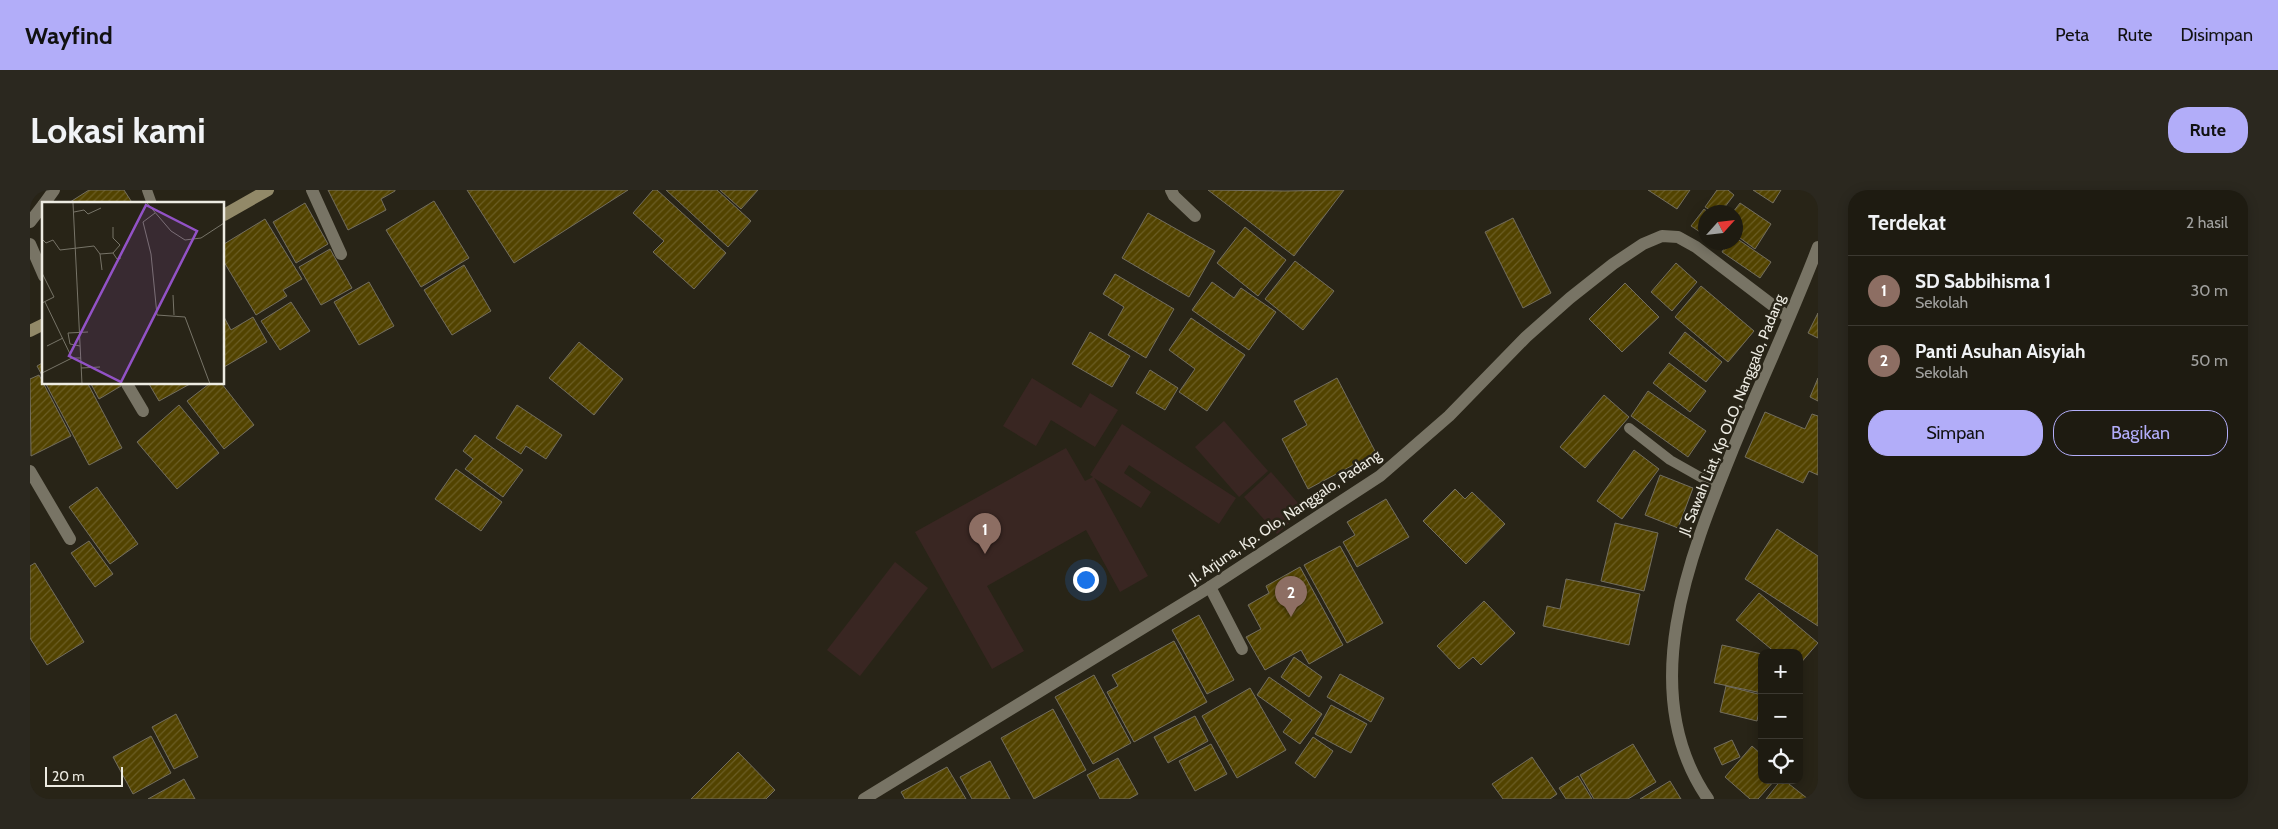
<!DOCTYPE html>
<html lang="id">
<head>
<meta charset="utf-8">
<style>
	:root { --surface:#1e1b11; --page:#2b281f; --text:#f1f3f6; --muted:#a1a19f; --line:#3c3931; --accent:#b2adf9 }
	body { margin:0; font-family:Cabin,sans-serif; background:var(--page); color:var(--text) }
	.controls { position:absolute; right:15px; bottom:15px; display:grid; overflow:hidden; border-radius:10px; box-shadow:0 2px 12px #0003 }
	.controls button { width:45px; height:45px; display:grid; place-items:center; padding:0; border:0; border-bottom:1px solid var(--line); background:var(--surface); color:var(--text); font:25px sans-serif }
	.compass { position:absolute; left:1668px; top:15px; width:45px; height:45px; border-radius:50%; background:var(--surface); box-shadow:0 2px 12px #0003; rotate:63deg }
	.scale { position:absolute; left:15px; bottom:12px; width:78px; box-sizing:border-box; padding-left:5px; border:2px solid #edebe2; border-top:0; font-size:14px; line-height:18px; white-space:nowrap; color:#edebe2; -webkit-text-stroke:4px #282417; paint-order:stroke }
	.you { position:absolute; left:1055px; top:389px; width:18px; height:18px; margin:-12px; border:4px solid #fff; border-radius:50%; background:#1a73e8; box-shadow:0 0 0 8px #1a73e833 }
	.badge { display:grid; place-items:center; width:32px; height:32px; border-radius:50%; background:var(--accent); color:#fff; font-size:16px; font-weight:700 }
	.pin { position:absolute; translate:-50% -41px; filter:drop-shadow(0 1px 2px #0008) }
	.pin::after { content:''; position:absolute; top:26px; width:18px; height:15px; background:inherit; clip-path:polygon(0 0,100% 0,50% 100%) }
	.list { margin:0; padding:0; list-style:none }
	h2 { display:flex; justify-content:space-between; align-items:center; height:65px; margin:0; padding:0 20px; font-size:21px }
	h2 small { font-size:16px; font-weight:400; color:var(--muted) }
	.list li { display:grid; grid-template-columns:32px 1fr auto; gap:15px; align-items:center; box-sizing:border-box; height:70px; padding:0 20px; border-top:1px solid var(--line) }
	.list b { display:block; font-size:19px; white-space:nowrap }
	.list p { margin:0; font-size:16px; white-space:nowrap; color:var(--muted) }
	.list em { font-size:16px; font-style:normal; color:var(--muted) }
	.actions { display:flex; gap:10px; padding:15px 20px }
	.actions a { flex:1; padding:11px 0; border:1px solid var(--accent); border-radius:20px; text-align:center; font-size:18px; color:var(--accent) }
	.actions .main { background:var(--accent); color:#111 }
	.icon { flex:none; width:28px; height:28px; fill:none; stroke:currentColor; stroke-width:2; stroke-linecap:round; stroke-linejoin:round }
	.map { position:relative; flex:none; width:1788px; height:609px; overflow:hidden; border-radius:20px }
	header { display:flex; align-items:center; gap:30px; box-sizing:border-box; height:70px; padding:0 25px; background:var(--accent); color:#111 }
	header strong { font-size:24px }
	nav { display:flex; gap:28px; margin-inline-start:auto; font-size:18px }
	.intro { display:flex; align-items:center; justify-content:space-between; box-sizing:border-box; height:120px; padding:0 30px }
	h1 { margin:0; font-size:35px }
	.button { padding:12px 22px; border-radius:20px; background:var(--accent); color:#111; font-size:18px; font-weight:700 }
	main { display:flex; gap:30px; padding:0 30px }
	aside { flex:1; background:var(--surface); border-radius:20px; box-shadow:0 2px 12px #0003 }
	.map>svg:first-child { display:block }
	.education { fill:#392622 }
	.building { fill:url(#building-hatch); stroke:#736e5f }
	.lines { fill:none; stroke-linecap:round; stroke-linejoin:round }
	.lane { stroke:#787465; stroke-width:10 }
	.street { stroke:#787465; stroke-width:12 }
	.secondary { stroke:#928968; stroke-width:12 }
	.labels { text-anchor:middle; stroke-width:5; stroke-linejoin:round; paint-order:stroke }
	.street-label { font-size:15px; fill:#edebe2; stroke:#282417 }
	.inset-road { fill:none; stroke:#777468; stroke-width:1 }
	.view { fill:#9252c6; fill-opacity:0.15; stroke:#9252c6; stroke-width:2.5 }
	.inset-edge { fill:none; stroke:#edebe2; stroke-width:2.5 }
</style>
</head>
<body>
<header>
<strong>Wayfind</strong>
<nav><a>Peta</a><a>Rute</a><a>Disimpan</a></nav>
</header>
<div class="intro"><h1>Lokasi kami</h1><a class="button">Rute</a></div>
<main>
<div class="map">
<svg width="1788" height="609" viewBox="0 0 1788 609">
	<defs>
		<pattern id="building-hatch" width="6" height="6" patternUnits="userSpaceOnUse" patternTransform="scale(1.25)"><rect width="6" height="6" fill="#524300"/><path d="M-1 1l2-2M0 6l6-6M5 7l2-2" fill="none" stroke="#6b5e25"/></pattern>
	</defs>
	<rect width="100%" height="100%" fill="#282417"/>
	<!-- education -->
	<g class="education">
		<path d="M1002,188L1051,218L1060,203L1088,220L1065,257L1021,230L1006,256L973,236Z"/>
		<path d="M1194,231L1238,281L1209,307L1165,257Z"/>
		<path d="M1092,234L1206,308L1189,334L1099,275L1094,283L1121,302L1111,318L1064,288L1118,386L1090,402L1056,340L957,396L994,461L962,479L885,342L1036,258L1055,291L1063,287L1060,285Z"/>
		<path d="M1241,282L1274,320L1247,344L1214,307Z"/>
		<path d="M865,372L898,398L830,486L797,460Z"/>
	</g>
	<!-- building -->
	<g class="building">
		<path d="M59,0H94L103,14H37Z"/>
		<path d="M298,0H365V1L351,9L356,20L318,40Z"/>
		<path d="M437,0H598L484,73Z"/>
		<path d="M623,0H627L696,63L664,99L623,62L634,51L603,23Z"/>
		<path d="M636,0H687L721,31L698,57Z"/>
		<path d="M690,0H728L711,19Z"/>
		<path d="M1178,0L1255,1L1314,0L1264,66Z"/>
		<path d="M1618,0H1660L1647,19Z"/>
		<path d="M1687,0H1698L1704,5L1691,22H1683L1675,17Z"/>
		<path d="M1723,0H1751L1743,13Z"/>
		<path d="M404,11L439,68L391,97L356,40Z"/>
		<path d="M275,13L298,54L266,73L243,32Z"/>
		<path d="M1710,13L1741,34L1725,59L1706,45V22H1703Z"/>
		<path d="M1674,19L1678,22H1676V46L1661,36Z"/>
		<path d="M1118,23L1185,61L1159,107L1092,68Z"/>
		<path d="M1483,28L1521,103L1493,118L1455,42Z"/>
		<path d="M235,29L272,89L253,100L257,106L226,125L194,72V54Z"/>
		<path d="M1215,37L1256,70L1228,106L1187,73Z"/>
		<path d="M1706,48L1741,72L1730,88L1692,62L1698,52H1706Z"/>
		<path d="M300,59L322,98L291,115L269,77Z"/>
		<path d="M1265,71L1304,101L1273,140L1235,109Z"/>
		<path d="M1646,73L1667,92L1642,121L1621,102Z"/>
		<path d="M434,75L461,121L422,145L394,100Z"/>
		<path d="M1085,84L1144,119L1116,168L1078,145L1094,117L1073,104Z"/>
		<path d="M339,92L364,136L329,155L304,112Z"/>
		<path d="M1182,92L1204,108L1211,98L1246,122L1219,160L1162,120Z"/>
		<path d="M1595,93L1629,127L1592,162L1559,129Z"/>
		<path d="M1671,96L1724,141L1698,172L1645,127Z"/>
		<path d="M261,112L280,141L250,160L231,131Z"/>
		<path d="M1788,123V148L1778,143Z"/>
		<path d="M194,127L201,140L223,127L237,152L194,177Z"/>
		<path d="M1161,128L1215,165L1177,221L1149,202L1165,179L1139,160Z"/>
		<path d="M1060,142L1100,166L1082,197L1042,174Z"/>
		<path d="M1655,142L1692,172L1676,192L1639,163Z"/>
		<path d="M549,152L593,189L564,225L519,188Z"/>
		<path d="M14,172V189L7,176Z"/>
		<path d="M1639,173L1676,201L1660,222L1623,193Z"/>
		<path d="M1120,180L1148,198L1135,220L1106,203Z"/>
		<path d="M9,185L41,246L1,266L0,189Z"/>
		<path d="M1307,188L1346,263L1278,299L1252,249L1277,235L1264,211Z"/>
		<path d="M1788,188V211L1780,207Z"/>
		<path d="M16,194H58L92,258L59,275Z"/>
		<path d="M61,194H90L91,196L69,209Z"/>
		<path d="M119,194H160L129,211Z"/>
		<path d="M179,194H192L224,235L194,259L157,211Z"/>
		<path d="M1618,201L1676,241L1658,267L1601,226Z"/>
		<path d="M1574,205L1599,227L1555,278L1530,257Z"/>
		<path d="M149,215L189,263L147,299L107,252Z"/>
		<path d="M487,215L532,245L516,269L496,256L491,264L466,248Z"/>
		<path d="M1735,222L1775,239L1782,224L1788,226V285L1779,281L1773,293L1715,267Z"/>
		<path d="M445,245L493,280L473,307L435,279L443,269L433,261Z"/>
		<path d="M1604,260L1629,279L1592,329L1567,311Z"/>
		<path d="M426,279L472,312L451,341L405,309Z"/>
		<path d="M1630,285L1663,298L1648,338L1615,325Z"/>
		<path d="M67,297L108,354L80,374L39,317Z"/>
		<path d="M1425,299L1435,309L1442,302L1475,334L1436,374L1393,331Z"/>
		<path d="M1356,309L1379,347L1327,377L1313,352L1325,345L1317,332Z"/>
		<path d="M1585,333L1628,343L1614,401L1571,391Z"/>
		<path d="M1747,339L1788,366V436L1715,389Z"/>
		<path d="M59,351L83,384L65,397L41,363Z"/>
		<path d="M1310,356L1353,433L1317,453L1274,375Z"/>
		<path d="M5,373L54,452L17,475L0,448V376Z"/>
		<path d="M1270,377L1313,455L1279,474L1271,460L1235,480L1216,447L1231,439L1218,415L1239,403L1236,396Z"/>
		<path d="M1536,389L1610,404L1599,455L1513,436L1517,416L1530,419Z"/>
		<path d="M1729,403L1788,453L1769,475V463H1746L1706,430Z"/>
		<path d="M1454,411L1485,443L1451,475L1443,467L1429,479L1407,456Z"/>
		<path d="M1169,425L1204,490L1177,504L1142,440Z"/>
		<path d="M1144,451L1177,512L1104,552L1077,502L1088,496L1082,485Z"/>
		<path d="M1692,455L1732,464V503L1684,493Z"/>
		<path d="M1264,467L1292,487L1279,507L1251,487Z"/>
		<path d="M1310,484L1354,508L1341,532L1297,507Z"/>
		<path d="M1064,485L1101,553L1063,574L1025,507Z"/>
		<path d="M1239,487L1292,524L1270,554L1253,542L1262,530L1227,505Z"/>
		<path d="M1696,496L1732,505L1727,531L1690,522Z"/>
		<path d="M1220,498L1256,560L1207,588L1172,526Z"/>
		<path d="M1301,515L1337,534L1321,563L1285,544Z"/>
		<path d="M1023,519L1056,580L1004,609L971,548Z"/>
		<path d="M146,524L168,567L144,579L122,537Z"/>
		<path d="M1165,526L1178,551L1138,573L1124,547Z"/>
		<path d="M121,546L141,583L103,604L83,567Z"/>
		<path d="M1283,547L1303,561L1285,588L1265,573Z"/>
		<path d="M1702,550L1710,567L1692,575L1684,558Z"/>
		<path d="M1181,554L1197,584L1165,601L1149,571Z"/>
		<path d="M1603,554L1626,592L1598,609H1564L1550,585Z"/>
		<path d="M1722,556L1732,565V590H1745L1728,609H1720L1695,587Z"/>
		<path d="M708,562L745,600L736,609H661Z"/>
		<path d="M1502,567L1527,604L1520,609H1473L1462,594Z"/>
		<path d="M1088,568L1108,604L1099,609H1070L1057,585Z"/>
		<path d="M960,571L980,609H942L930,587Z"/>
		<path d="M917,577L936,609H875L871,602Z"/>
		<path d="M1548,586L1562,609H1536L1529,598Z"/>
		<path d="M154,589L165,609H118Z"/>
		<path d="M1751,590H1754L1778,609H1736Z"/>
		<path d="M1640,591L1651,609H1610Z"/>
	</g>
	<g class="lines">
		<!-- lane -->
		<g class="lane">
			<path d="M117,0L122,14"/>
			<path d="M1599,238L1640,270L1688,297"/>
		</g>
		<!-- street -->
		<g class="street">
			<path d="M282,0L311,64"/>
			<path d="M1141,0L1144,6L1165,26"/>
			<path d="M14,14L24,0"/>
			<path d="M0,32L14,14"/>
			<path d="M0,54L14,86"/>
			<path d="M97,194L113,221"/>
			<path d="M0,281L40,349"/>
			<path d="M1180,397L1212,459"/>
			<path d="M834,609L1180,397L1350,286L1419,226L1496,147L1540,108L1583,74L1613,54L1632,46L1648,47L1666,57L1758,127"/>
			<path d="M1678,609C1604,502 1660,365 1703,259C1731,191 1762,125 1788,57"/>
		</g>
		<!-- secondary -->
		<g class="secondary">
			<path d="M194,25L238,0"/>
			<path d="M0,141L14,134"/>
		</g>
	</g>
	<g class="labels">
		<!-- street labels -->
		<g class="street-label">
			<text transform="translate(1702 225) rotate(-68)" y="5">Jl. Sawah Liat, Kp OLO, Nanggalo, Padang</text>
			<text transform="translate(1255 327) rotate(-34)" y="5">Jl. Arjuna, Kp. Olo, Nanggalo, Padang</text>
		</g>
	</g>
	<!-- overview -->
	<g transform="translate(12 12)">
		<rect width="182" height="182" fill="#282417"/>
		<path class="inset-road" d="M31,1L40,182M105,1L129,29L143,38L159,36L182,21M32,10L42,8L46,12L59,6M113,11L101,20L109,52L115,113L143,115L168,182M71,25V36L78,43L71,51M0,37L4,41L11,38L18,48L52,44L58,52L60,68M58,52L71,51L75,57L79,56M0,71L12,95L0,101M131,93L132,113M3,100L30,156H39M5,144L21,136M38,144L28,142L26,131L46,130M39,166L58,165M0,171L30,156"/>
		<path class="view" d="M104,3L155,29L79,180L27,154Z"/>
		<rect width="182" height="182" class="inset-edge"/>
	</g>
</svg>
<div class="controls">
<button>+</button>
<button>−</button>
<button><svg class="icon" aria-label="locate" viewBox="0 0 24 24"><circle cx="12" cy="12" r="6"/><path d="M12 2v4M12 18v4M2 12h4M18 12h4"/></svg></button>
</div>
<svg class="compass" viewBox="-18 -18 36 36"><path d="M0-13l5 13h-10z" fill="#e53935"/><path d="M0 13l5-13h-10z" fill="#a1a19f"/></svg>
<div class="scale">20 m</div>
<div class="you"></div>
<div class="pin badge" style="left:955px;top:364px;background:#8d6e63">1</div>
<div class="pin badge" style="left:1261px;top:427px;background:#8d6e63">2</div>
</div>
<aside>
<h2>Terdekat<small>2 hasil</small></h2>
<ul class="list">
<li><span class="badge" style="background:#8d6e63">1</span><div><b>SD Sabbihisma 1</b><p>Sekolah</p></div><em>30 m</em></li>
<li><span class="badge" style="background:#8d6e63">2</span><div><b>Panti Asuhan Aisyiah</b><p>Sekolah</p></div><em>50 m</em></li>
</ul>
<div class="actions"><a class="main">Simpan</a><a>Bagikan</a></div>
</aside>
</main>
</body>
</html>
